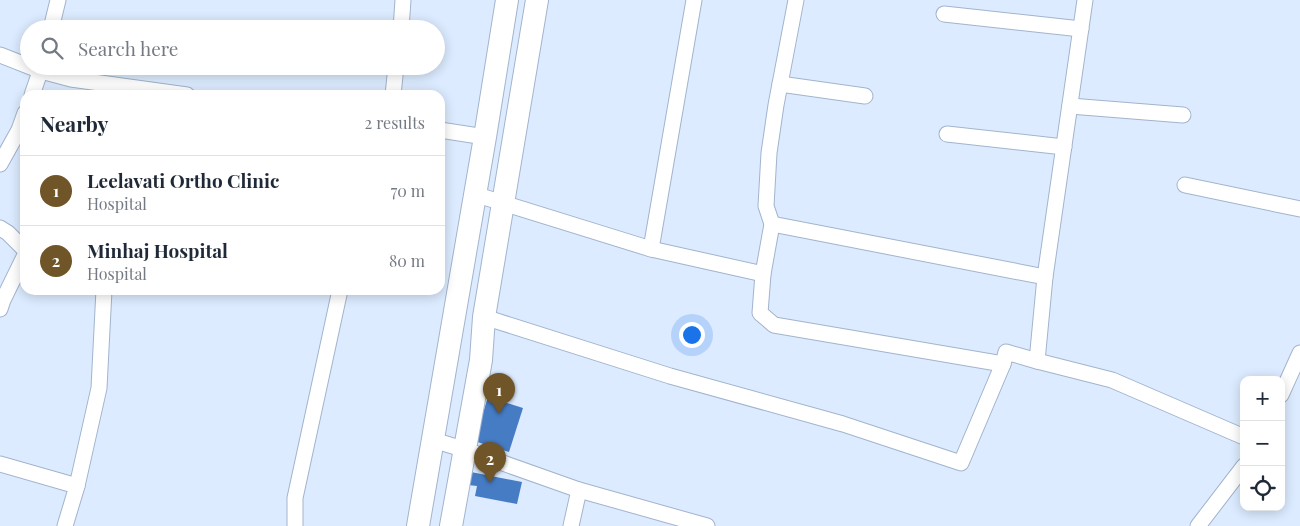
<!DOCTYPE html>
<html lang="en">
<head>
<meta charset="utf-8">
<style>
	:root { --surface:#fff; --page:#f6f6f7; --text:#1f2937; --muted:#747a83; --line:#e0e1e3; --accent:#6f5527 }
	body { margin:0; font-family:"Playfair Display",serif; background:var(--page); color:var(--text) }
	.controls { position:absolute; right:15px; bottom:15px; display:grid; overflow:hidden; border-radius:10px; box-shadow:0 2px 12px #0003 }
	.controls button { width:45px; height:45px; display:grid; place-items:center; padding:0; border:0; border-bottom:1px solid var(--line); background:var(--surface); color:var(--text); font:25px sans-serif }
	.you { position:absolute; left:691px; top:334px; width:18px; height:18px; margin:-12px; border:4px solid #fff; border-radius:50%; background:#1a73e8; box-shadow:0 0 0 8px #1a73e833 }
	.badge { display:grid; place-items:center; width:32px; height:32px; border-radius:50%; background:var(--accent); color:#fff; font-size:16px; font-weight:700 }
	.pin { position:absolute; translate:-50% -41px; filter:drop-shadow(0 1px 2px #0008) }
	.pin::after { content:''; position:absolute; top:26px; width:18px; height:15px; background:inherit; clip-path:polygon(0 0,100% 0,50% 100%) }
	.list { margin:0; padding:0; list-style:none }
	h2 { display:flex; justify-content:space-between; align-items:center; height:65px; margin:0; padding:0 20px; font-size:21px }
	h2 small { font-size:16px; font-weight:400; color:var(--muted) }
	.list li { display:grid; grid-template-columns:32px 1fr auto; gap:15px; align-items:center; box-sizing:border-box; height:70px; padding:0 20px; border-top:1px solid var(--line) }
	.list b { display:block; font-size:19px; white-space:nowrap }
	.list p { margin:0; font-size:16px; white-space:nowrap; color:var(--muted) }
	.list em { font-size:16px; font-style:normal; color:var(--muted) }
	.icon { flex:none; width:28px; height:28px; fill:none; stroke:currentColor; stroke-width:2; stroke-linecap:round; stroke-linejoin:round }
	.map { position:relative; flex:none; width:1300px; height:526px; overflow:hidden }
	.search { position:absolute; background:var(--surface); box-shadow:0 2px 12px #0003; left:20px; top:20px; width:425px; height:55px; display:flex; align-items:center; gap:12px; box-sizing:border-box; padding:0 18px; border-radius:28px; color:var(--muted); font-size:19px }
	.panel { position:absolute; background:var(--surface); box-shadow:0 2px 12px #0003; left:20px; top:90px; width:425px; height:205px; border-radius:15px }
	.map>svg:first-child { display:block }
	.building { fill:#467cc4 }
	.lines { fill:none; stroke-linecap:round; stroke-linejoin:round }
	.street-casing { stroke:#a2b4cc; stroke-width:17 }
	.secondary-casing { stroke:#a2b4cc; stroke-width:24 }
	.street { stroke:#fff; stroke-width:15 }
	.secondary { stroke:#fff; stroke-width:22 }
</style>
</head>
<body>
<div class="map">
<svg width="1300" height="526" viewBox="0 0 1300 526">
	<rect width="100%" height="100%" fill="#dcebff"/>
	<!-- building -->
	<g class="building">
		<path d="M488,397L523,408L509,452L474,441Z"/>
		<path d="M471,472L522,482L517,504L475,496L477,486L468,485Z"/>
	</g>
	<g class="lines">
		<defs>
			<g id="street">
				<path d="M944,14L1081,29"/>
				<path d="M51,29L58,0"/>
				<path d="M401,29L403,0"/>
				<path d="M0,55L41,71L71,79L187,95"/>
				<path d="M780,84L865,96"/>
				<path d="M32,95L42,66"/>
				<path d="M393,95L396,66"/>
				<path d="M1070,106L1183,115"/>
				<path d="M440,130L485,137"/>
				<path d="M947,134L1064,147"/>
				<path d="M0,164L19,130L25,113"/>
				<path d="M1185,185L1300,209"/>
				<path d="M474,194L651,249L694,0"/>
				<path d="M772,224L766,206L769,153L776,105L796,0"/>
				<path d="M0,228L8,233L25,250"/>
				<path d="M651,249L763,274L772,224L1045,277L1085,0"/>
				<path d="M763,274L760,313L774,325L1003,364"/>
				<path d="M0,309L3,300L25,255"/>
				<path d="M484,317L670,376L843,424L961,463L1003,364L1006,352L1037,361L1045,277"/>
				<path d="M1037,361L1112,380L1244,437"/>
				<path d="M1281,395L1300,353"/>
				<path d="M433,440L466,450L579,490L707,526"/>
				<path d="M0,464L77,486"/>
				<path d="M65,526L77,486L99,388L104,290"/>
				<path d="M295,526V498L340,290"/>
				<path d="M571,526L579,490"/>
				<path d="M1198,526L1244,466"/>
			</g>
			<g id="secondary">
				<path d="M418,526L485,137L507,0"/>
				<path d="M451,526L481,360L484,317L537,0"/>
			</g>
		</defs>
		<!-- street casing -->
		<use href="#street" class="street-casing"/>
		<!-- secondary casing -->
		<use href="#secondary" class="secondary-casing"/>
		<!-- street -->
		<use href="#street" class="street"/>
		<!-- secondary -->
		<use href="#secondary" class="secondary"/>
	</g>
</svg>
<div class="controls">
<button>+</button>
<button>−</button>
<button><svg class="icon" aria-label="locate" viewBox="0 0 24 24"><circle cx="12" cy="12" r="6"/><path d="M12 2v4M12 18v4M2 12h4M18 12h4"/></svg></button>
</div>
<div class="you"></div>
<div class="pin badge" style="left:499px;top:414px">1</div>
<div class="pin badge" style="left:490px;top:483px">2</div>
<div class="search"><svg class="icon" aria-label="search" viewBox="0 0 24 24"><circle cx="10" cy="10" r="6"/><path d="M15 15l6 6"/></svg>Search here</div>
<section class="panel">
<h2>Nearby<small>2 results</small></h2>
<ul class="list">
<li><span class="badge">1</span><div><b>Leelavati Ortho Clinic</b><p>Hospital</p></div><em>70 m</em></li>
<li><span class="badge">2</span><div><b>Minhaj Hospital</b><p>Hospital</p></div><em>80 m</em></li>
</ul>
</section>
</div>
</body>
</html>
